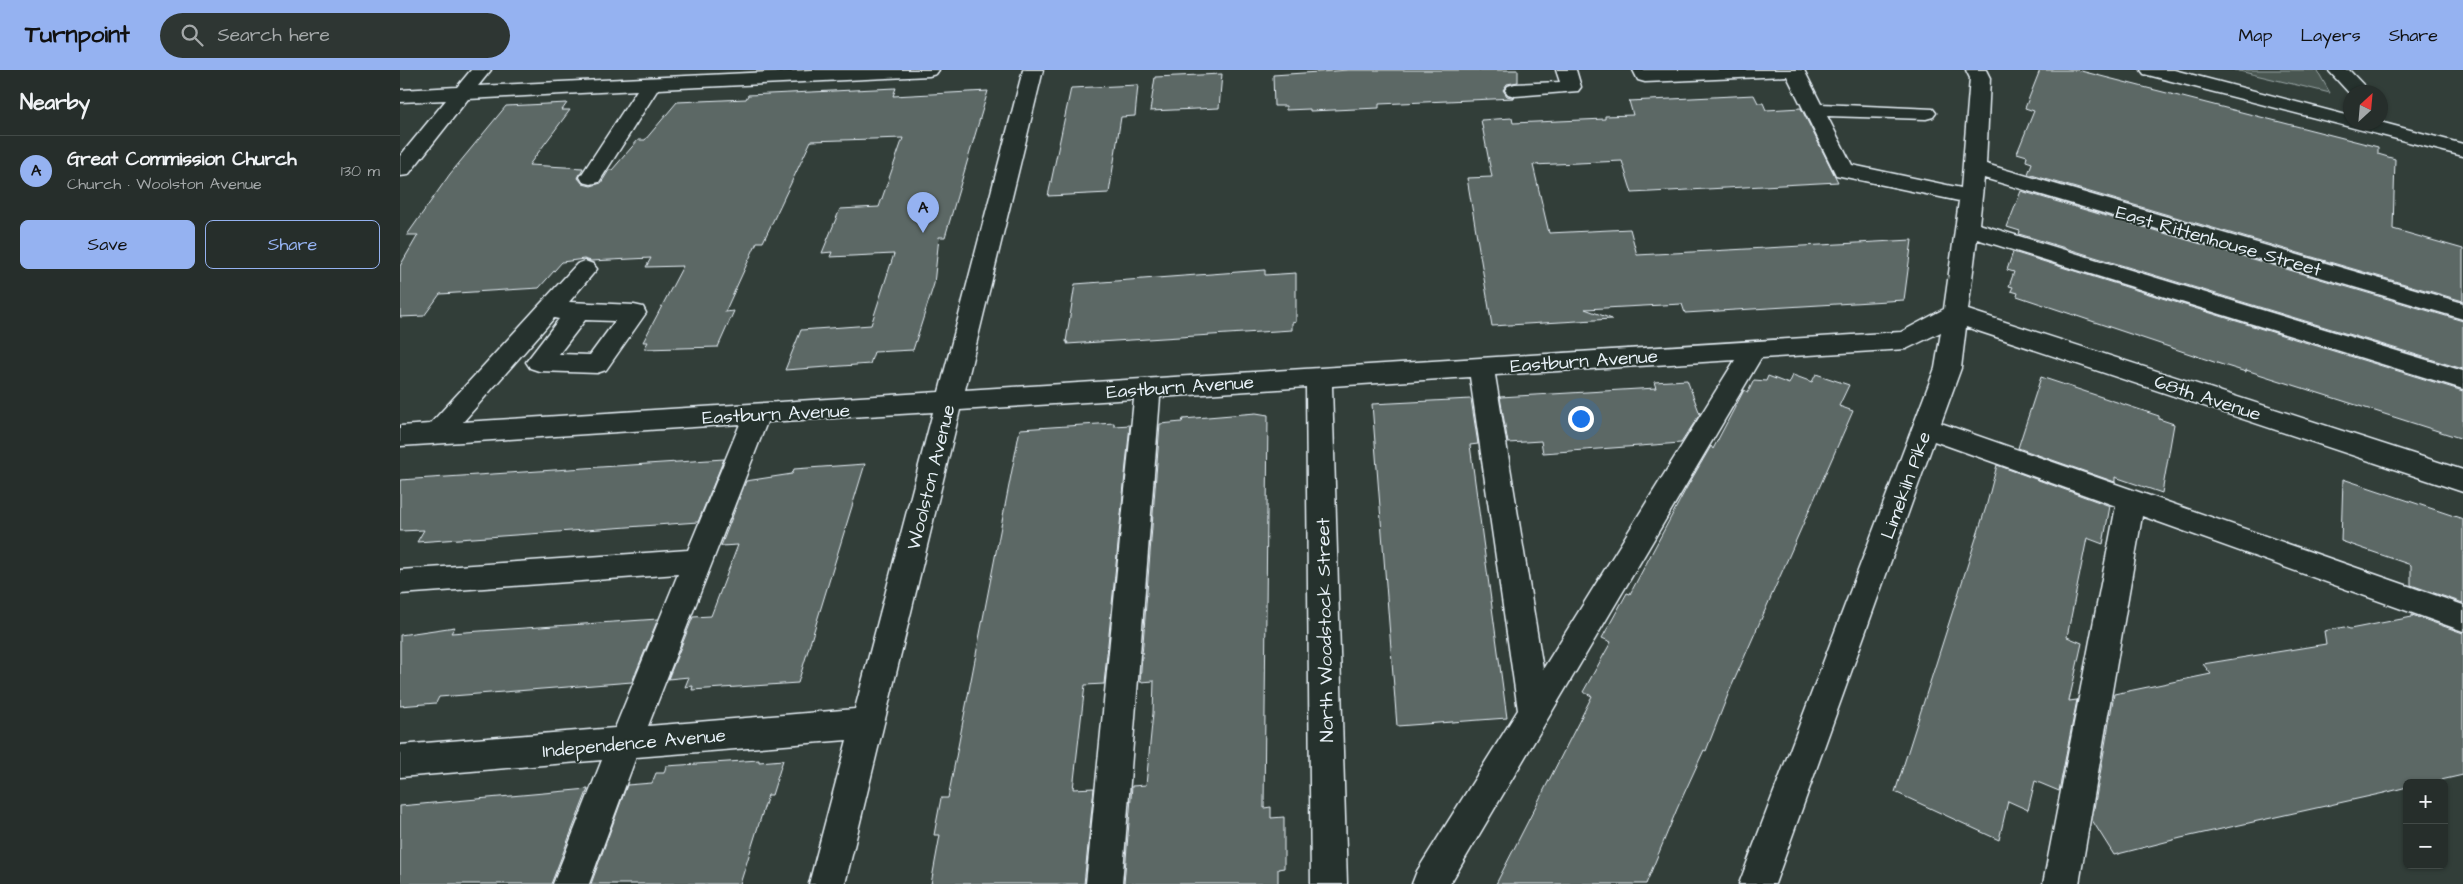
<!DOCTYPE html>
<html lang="en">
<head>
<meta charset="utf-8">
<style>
	:root { --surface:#262e2b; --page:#2e3633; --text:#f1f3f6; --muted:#a4a8a9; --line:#424a47; --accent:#95b2f1 }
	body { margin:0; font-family:"Architects Daughter",sans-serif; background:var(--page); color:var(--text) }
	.controls { position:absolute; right:15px; bottom:15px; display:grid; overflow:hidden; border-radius:8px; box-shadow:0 1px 4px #0004 }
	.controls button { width:45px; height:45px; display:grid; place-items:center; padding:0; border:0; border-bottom:1px solid var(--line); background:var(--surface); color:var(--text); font:25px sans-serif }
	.compass { position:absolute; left:1943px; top:15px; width:45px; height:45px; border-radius:50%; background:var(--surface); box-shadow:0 1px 4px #0004; rotate:26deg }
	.you { position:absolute; left:1180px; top:348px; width:18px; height:18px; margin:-12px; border:4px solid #fff; border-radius:50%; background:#1a73e8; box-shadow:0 0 0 8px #1a73e833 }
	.badge { display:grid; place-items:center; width:32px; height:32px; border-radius:50%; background:var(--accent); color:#111; font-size:16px; font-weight:700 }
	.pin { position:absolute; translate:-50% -41px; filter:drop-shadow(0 1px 2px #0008) }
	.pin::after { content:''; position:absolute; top:26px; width:18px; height:15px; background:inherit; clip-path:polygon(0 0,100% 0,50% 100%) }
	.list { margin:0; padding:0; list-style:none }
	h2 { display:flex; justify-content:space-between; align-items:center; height:65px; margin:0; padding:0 20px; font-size:21px }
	h2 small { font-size:16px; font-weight:400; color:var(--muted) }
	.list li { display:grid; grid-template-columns:32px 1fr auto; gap:15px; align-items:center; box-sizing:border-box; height:70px; padding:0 20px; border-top:1px solid var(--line) }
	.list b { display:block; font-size:19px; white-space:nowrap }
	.list p { margin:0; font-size:16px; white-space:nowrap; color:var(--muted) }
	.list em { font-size:16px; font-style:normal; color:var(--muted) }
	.actions { display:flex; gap:10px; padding:15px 20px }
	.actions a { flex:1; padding:11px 0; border:1px solid var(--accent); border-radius:8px; text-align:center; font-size:18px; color:var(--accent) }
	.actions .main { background:var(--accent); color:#111 }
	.icon { flex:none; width:28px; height:28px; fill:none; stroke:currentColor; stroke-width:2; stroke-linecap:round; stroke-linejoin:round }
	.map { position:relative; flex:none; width:2063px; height:814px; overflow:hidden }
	header { display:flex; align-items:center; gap:30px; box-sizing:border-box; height:70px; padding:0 25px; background:var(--accent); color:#111 }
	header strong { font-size:24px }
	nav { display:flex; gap:28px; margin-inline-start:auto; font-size:18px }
	.search { width:350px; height:45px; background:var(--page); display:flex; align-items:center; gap:12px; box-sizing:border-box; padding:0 18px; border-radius:28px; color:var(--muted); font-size:19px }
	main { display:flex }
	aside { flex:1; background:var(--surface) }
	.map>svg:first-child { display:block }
	.green { fill:#495651; stroke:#98a4a4 }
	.building { fill:#5c6865; stroke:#e8f1f8 }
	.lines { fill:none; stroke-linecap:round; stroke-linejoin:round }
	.minor-casing { stroke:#e8f1f8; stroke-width:3 }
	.minor { fill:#26332d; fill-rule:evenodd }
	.labels { text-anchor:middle; stroke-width:4; stroke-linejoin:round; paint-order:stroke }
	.street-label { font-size:19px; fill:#e8f1f8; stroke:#26332d }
</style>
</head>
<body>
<header>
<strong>Turnpoint</strong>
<div class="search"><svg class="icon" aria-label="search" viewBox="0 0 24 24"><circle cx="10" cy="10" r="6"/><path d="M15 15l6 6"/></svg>Search here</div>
<nav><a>Map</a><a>Layers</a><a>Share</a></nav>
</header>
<main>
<aside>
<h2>Nearby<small></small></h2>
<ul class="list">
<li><span class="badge">A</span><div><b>Great Commission Church</b><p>Church · Woolston Avenue</p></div><em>130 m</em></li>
</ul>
<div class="actions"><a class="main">Save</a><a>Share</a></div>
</aside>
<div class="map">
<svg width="2063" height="814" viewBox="0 0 2063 814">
	<rect width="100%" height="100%" fill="#323e39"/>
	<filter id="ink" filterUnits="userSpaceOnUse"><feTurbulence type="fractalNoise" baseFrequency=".02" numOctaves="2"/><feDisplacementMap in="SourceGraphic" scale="10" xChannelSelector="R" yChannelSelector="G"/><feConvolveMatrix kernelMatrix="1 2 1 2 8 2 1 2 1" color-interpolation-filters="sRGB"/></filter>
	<g filter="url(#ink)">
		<!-- green -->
		<path class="green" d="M1835,0H1917L1930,23Z"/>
		<!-- building -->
		<g class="building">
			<path d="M949,0H1118V12L1107,14L1103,20L1107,26L1115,28L979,34V38L910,41V39L886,40V36H874L873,5Z"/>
			<path d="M1640,0H1677L1978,77V84L1995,89L1993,159L2063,179V231L1628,104L1632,93L1626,91L1627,86L1617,83L1634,41L1625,38Z"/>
			<path d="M822,4L819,38L750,41L755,7Z"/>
			<path d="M738,15L735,46L721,47L709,123L648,126L671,18Z"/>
			<path d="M496,18L493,26L588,21L545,167H539L534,214L513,280L474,282L470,294L385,300L401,260L471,255L494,184L430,187L432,182L422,183L440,139L479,137L503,68L411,71L363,172H357L325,242L334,241L318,277L244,279L248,272H243L283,196L246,197L251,188L191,191L184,189L162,192L139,218L40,224L24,246L0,247V196L18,165H7L50,104L106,36L167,33L162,40H170L129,95L183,98L178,108L183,114L191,116L201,113L209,100H212L238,70H245L277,32L346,29L348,25Z"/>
			<path d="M1354,25L1358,33H1363L1366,40L1401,38L1438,112L1232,123L1222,91L1133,95L1149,163L1230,159L1237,185L1512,170L1504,230L1285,243L1282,234L1185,239L1212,249L1092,256L1067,108L1092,107L1081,50L1112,48L1113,53L1205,49V46L1233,45L1229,31Z"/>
			<path d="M1621,121L2063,251V299L1619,164L1620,161L1607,157Z"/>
			<path d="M1613,182L2063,321V369L1846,300V302L1820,294L1617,226L1618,223L1611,221L1613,217L1609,216L1614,202L1607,200Z"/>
			<path d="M865,200V205L896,203V252L892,253V260L667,274L668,272H666L675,214Z"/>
			<path d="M1416,304L1449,315L1439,336L1453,341L1329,622L1306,681L1304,680L1277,739L1246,814H1096L1192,626L1183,622L1211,572L1202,568L1227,523L1230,524L1287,417L1311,376L1313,379L1344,320L1348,322L1354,310L1366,311L1368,306L1389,314L1393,305L1412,312Z"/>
			<path d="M1641,307L1759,346V349L1774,354L1762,423L1715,407V412L1618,378Z"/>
			<path d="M1287,310L1300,344L1281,373L1143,383L1141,371L1108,373L1100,327L1256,318L1254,312Z"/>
			<path d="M1071,329L1078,374L1070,375L1107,648L997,656L972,334Z"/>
			<path d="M856,343L868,345L864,738L871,737V748L884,747V798L878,799V814H724L732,716L746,715L753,643L754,611L740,612L760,354L782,352L783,349Z"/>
			<path d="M714,353V356L730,355L704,614L685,615L673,719L694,718L684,814H531L540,765H534L541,728H548L620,359Z"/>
			<path d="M324,389L298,452L17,472L24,460L0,461V410Z"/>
			<path d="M465,394L398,613L292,620L293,616L285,617L289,607L268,609L293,547L311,546L338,475L321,476L346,411L392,404L394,399Z"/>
			<path d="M1597,395L1710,436L1703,474L1687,468L1667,567L1682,573L1669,631L1677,630L1659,721L1635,711L1628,740L1608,731L1599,770L1495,722L1586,437Z"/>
			<path d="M1943,409L2063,449V533L2011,515V495L1941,471Z"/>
			<path d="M2012,545L2063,563V705L2028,713H2007V717L1984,723L1781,768L1714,785L1692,750L1714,624L1811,604L1803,594L1926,574L1924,561L1944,557L1950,559L2012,547Z"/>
			<path d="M258,549L232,612L39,627L36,633L0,636V565L55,557L51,563Z"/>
			<path d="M359,690V692L383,690L372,725H368L340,814H191L227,715L252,713L256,703H264L266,696Z"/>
			<path d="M188,719L151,814H0V736Z"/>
		</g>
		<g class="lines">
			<defs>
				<g id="minor">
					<path d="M71,0H91L78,16L410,0H539L536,4L529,6L258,19L199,112L191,114L183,112L180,107L237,20L68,29L8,105L0,106V86L46,30L0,32V20L57,17Z"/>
					<path d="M623,0H643L565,320L1501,262L1544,239L1559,131L1436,105L1387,6L1245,12L1238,10L1233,0H1404L1421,34L1533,39L1536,43L1533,47L1526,49L1427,46L1452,95L1561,118L1570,8L1566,0H1586L1590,8L1586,94L2063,233V249L1584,108L1579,154L2063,301V319L1577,169L1568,240L2063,400V422L1566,257L1561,298L1541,353L2063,535V561L1742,446L1679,814H1643L1716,436L1534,371L1375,814H1339L1535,298L1541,262L1506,279L1361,288L1050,814H1012L1017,801L1118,640L1070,307L932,316L947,814H911L906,317L760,327L722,814H686L734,329L560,340L445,814H409L447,670L236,687L189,814H153L202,690L0,707V675L215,658L278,504L0,524V500L288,480L340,354L0,376V356L30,354L177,194L185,191L193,194L197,199L169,232L234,235L243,237L246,243L206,300L197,303L139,301L130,298L126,292L159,249L154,248L63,352L539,322ZM185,250L215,251L190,285L159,284ZM1335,290L1143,599L1095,305ZM533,342L455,639L248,656L367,352Z"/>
					<path d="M1156,0H1176L1181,17L1178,21L1115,26L1108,24L1105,20L1108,16L1115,14L1160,12Z"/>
					<path d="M1741,0H1774L1950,46V52H1980L2063,74V86L1744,4Z"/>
					<path d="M1928,0H1949L1970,22L1950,24Z"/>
				</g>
			</defs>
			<!-- minor casing -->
			<use href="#minor" class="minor-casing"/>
			<!-- minor -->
			<use href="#minor" class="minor"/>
		</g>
	</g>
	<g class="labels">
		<!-- street labels -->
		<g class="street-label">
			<text transform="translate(1819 170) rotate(16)" y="7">East Rittenhouse Street</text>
			<text transform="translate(1184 290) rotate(-4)" y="7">Eastburn Avenue</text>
			<text transform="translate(780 316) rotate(-4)" y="7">Eastburn Avenue</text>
			<text transform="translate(1808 327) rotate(18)" y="7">68th Avenue</text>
			<text transform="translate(376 343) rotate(-3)" y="7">Eastburn Avenue</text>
			<text transform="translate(530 407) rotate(-76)" y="7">Woolston Avenue</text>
			<text transform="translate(1505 415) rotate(-70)" y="7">Limekiln Pike</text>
			<text transform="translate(924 560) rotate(-91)" y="7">North Woodstock Street</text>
			<text transform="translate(234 672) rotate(-5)" y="7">Independence Avenue</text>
		</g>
	</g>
</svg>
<div class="controls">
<button>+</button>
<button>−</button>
</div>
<svg class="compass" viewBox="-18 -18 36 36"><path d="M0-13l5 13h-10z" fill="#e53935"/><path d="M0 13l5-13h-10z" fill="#a4a8a9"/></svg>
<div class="you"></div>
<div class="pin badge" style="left:523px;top:163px">A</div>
</div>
</main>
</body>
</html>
